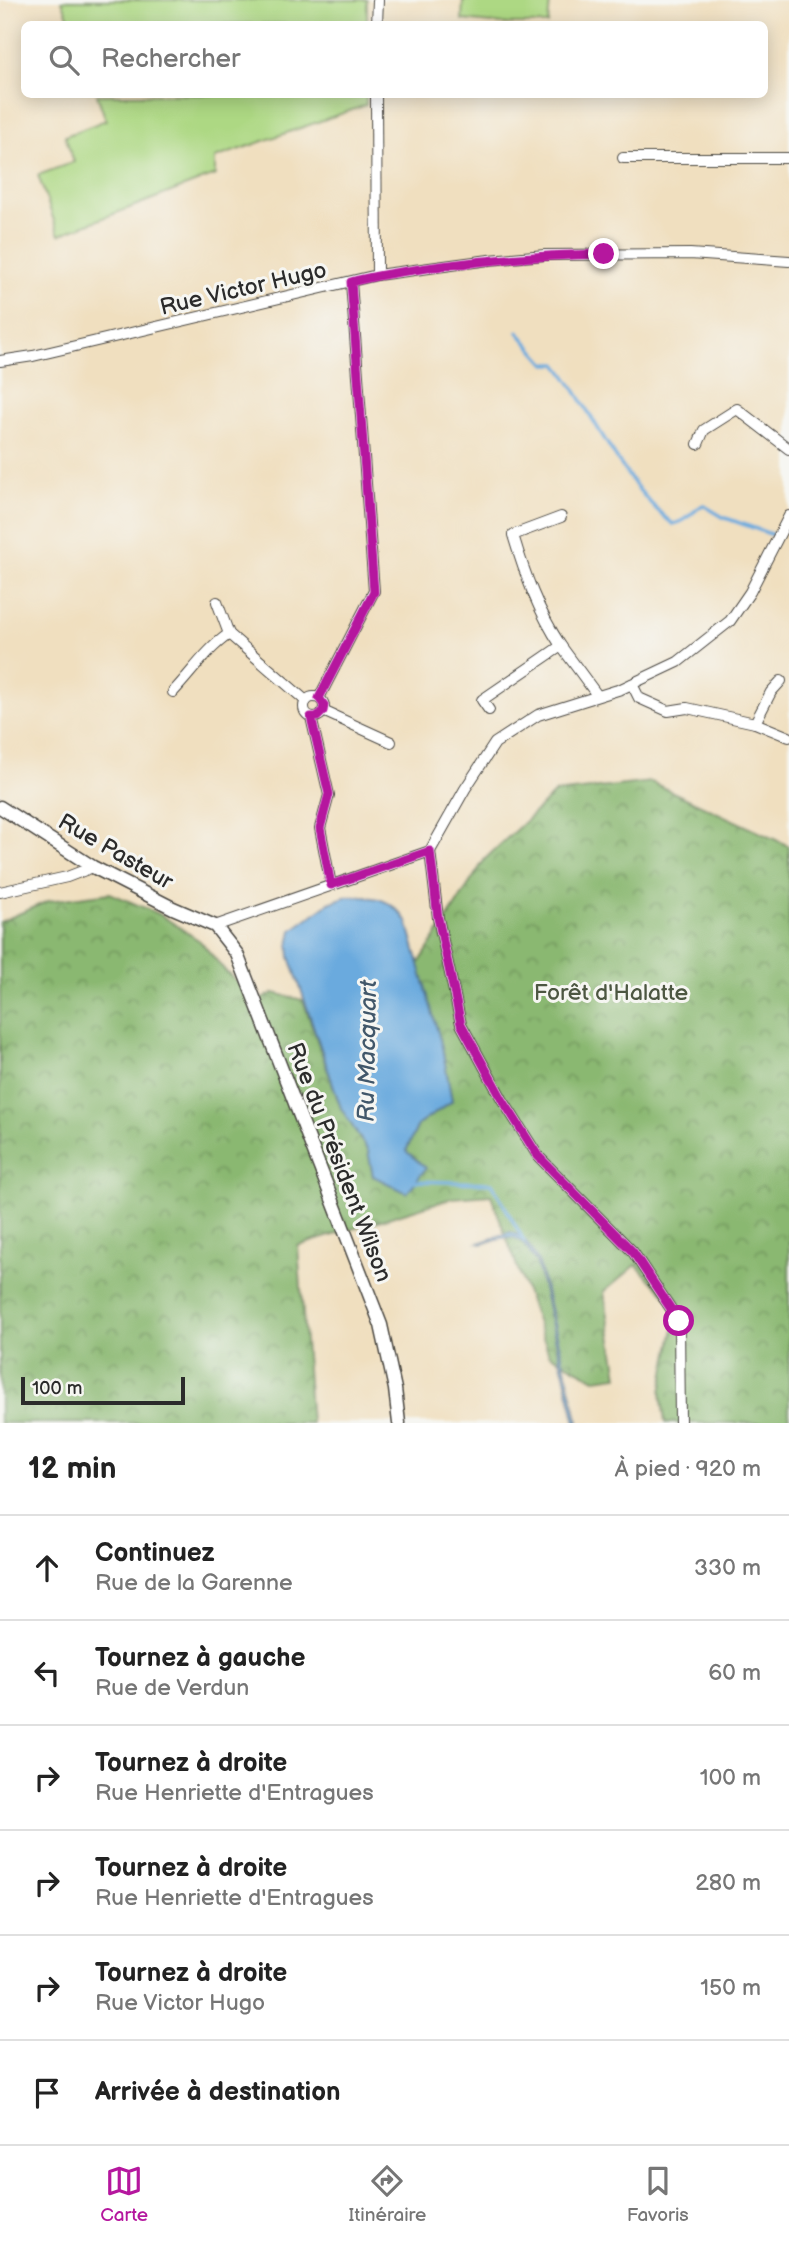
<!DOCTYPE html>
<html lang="fr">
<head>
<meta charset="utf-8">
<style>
	:root { --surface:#fff; --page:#f6f6f6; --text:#222; --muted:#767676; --line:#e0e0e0; --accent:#b5179e }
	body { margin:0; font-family:"Balsamiq Sans",sans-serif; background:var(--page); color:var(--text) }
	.scale { position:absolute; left:21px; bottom:18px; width:164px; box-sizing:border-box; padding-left:7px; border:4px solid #2b2b2b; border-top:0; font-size:19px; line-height:24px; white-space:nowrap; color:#2b2b2b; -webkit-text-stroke:5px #f6f6f2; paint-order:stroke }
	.stop { position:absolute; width:21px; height:21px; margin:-16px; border:5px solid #b5179e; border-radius:50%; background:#fff }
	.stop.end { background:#b5179e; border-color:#fff; box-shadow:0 2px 7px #0008 }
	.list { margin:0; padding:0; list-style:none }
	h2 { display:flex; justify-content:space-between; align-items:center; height:91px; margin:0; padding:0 28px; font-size:30px }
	h2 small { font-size:23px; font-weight:400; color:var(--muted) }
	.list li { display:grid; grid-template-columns:46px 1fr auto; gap:21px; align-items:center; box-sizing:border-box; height:105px; padding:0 28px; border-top:2px solid var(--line) }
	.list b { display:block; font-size:26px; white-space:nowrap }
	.list p { margin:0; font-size:23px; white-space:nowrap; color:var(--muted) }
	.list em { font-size:23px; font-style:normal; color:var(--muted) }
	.icon { flex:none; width:38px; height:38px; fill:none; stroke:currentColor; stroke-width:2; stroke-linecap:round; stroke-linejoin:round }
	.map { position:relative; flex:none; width:789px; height:1423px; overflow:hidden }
	.search { position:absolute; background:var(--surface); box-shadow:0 4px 18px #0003; left:21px; right:21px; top:21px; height:77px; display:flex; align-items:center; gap:18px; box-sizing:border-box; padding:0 24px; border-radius:10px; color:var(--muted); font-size:26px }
	.sheet { height:721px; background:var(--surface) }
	nav { display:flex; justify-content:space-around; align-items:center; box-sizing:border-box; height:98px; border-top:2px solid var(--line); background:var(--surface); font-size:19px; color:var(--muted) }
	nav a { display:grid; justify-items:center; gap:4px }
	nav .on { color:var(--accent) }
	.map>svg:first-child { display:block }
	.green { fill:#add883; stroke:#6c8257; stroke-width:2 }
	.forest { fill:url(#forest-crowns); stroke:#5a724e; stroke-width:2 }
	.water { fill:#6baade; stroke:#4b6a84; stroke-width:2 }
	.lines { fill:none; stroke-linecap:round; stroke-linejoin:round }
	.stream { stroke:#6baade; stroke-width:3.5 }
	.minor-casing { stroke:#494641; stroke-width:12 }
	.tertiary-casing { stroke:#494641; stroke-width:15 }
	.minor { stroke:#fff; stroke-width:10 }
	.tertiary { stroke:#fff; stroke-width:12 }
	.route { stroke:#b5179e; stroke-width:9 }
	.labels { text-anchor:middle; stroke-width:6; stroke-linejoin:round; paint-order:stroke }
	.street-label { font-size:23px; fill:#2b2b2b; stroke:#f6f6f2 }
	.park-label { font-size:23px; fill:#4c5641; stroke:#f6f6f2 }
	.water-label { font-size:24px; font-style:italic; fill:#41576a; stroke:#f6f6f2 }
</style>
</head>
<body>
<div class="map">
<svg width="789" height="1423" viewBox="0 0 789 1423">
	<defs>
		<pattern id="forest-crowns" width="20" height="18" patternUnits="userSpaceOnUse" patternTransform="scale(1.75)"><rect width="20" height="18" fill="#8ab871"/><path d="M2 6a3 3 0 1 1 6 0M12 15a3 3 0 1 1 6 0" fill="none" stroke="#71965d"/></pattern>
	</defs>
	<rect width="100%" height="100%" fill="#f6f6f2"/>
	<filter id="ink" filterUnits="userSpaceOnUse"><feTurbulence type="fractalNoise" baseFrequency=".0143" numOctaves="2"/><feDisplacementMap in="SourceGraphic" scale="14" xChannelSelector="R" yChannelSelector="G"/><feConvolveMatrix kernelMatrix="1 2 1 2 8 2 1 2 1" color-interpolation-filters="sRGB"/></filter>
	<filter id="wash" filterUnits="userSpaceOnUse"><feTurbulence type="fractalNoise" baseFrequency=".00686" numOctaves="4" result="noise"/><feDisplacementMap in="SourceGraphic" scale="28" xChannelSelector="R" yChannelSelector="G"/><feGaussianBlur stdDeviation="1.57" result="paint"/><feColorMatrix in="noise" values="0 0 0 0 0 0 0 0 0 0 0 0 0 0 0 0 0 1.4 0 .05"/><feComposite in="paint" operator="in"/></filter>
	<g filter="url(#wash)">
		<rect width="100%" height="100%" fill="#f0dfbf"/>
		<!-- green -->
		<g class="green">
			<path d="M67,0H367V24H71L62,1Z"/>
			<path d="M463,0H550L548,24H501L462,20Z"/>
			<path d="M97,95L366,94V105L215,158V175L59,235L38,175L74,162L65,136L106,120Z"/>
		</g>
		<!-- forest -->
		<path class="forest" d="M651,782L789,846V1423H665L661,1392L678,1308L636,1265L604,1292L618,1376L595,1379L549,1354L491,1195L452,1198L298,1246L311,1423H0V922L48,901L110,893L159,914L200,941L227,973L259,1000L274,993L303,1000L341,1108L368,1151L373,1176L406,1151L418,1125L452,1101L442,1047L418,965L485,859L555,793Z"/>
		<!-- water -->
		<g class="water">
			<path d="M347,896C376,897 389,897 407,921L442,1047L452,1101L418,1125L406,1151L426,1168L407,1193L373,1176L368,1151L341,1108L290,957L289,945L292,930L329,903Z"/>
			<path d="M510,1232C526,1235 531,1250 539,1264L579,1423H576L537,1264C518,1233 516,1232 482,1244L478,1243Z"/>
		</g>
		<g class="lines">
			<!-- stream -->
			<g class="stream">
				<path d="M518,332L546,364H557C569,379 578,394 587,410C611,450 636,495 673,524C689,521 689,513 703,505L723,517L773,535"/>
				<path d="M412,1181L492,1183L524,1241"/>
			</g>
		</g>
	</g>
	<g filter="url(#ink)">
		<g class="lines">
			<defs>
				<g id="minor">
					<path d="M377,24L378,0"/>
					<path d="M376,94L377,275"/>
					<path d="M623,158H789"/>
					<path d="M0,361L33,356L377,275L489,260L545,255L690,254L789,261"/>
					<path d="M698,444L704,430L737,409L789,449"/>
					<path d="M561,517L513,535C525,575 538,611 561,646"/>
					<path d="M217,602L229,634L306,701"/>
					<path d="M632,684L639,698L668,711L687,708L755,723L789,737"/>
					<path d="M173,692C192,672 207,649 229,634"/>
					<circle cx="314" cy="707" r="10"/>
					<path d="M319,698L374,591L351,282"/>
					<path d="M489,710L482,700L561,646L597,695"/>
					<path d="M323,711L391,742"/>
					<path d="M311,717L329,795L320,828L331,885"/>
					<path d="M755,723L771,692L781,681"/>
					<path d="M430,851L438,918L461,1024L502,1099L538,1156L633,1252L679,1321L680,1423"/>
					<path d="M0,892L67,877L93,867"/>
					<path d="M215,926L430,851L465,789L495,743L538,715L621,689L678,662L730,621L750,592L789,516"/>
				</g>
				<path id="tertiary" d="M0,807L93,867L173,908L215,926L237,954L381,1325L395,1389L399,1423"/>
			</defs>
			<!-- minor casing -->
			<use href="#minor" class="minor-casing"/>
			<!-- tertiary casing -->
			<use href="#tertiary" class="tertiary-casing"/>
			<!-- minor -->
			<use href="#minor" class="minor"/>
			<!-- tertiary -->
			<use href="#tertiary" class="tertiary"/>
		</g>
	</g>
	<g class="lines" filter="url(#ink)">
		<!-- route -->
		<path class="route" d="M604,254C549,255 496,259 442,266C411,270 381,274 351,282L374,592L319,698L324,705L323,711L317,717H311L329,794L320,828L331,885L430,851L438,918L461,1024L502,1099L538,1156L633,1252L679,1321"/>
	</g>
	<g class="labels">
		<!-- street labels -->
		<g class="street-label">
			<text transform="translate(243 288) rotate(-13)" y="8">Rue Victor Hugo</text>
			<text transform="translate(116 851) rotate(30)" y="8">Rue Pasteur</text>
			<text transform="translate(340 1162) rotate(69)" y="8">Rue du Président Wilson</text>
		</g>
		<!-- park labels -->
		<g class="park-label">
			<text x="611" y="1000">Forêt d'Halatte</text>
		</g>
		<!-- water labels -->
		<g class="water-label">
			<text transform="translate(367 1051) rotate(-89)" y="8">Ru Macquart</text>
		</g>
	</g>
</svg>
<div class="scale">100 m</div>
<div class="stop" style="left:679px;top:1321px"></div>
<div class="stop end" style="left:604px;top:254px"></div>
<div class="search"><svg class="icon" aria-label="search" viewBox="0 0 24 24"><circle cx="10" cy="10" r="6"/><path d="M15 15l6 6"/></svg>Rechercher</div>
</div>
<section class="sheet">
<h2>12 min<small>À pied · 920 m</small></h2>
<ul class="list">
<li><svg class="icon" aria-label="ahead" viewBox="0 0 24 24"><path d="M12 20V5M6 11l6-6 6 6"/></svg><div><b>Continuez</b><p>Rue de la Garenne</p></div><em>330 m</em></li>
<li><svg class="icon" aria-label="left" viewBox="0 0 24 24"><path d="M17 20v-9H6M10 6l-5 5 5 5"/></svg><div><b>Tournez à gauche</b><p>Rue de Verdun</p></div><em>60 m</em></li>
<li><svg class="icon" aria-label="right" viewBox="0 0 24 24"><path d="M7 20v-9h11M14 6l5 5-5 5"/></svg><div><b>Tournez à droite</b><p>Rue Henriette d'Entragues</p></div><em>100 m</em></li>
<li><svg class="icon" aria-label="right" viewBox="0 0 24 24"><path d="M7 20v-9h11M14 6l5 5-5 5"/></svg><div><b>Tournez à droite</b><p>Rue Henriette d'Entragues</p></div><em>280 m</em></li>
<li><svg class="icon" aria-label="right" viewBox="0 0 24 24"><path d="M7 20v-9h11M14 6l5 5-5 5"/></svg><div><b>Tournez à droite</b><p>Rue Victor Hugo</p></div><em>150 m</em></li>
<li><svg class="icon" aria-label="arrive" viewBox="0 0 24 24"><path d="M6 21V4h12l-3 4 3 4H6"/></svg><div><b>Arrivée à destination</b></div></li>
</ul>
</section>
<nav>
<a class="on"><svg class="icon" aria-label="map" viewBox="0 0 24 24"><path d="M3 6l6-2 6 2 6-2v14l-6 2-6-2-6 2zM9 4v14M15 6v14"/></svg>Carte</a>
<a><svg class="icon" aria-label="directions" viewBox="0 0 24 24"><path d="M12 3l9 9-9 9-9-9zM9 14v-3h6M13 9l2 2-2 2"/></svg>Itinéraire</a>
<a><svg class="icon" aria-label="saved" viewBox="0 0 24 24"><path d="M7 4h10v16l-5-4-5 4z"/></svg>Favoris</a>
</nav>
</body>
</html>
